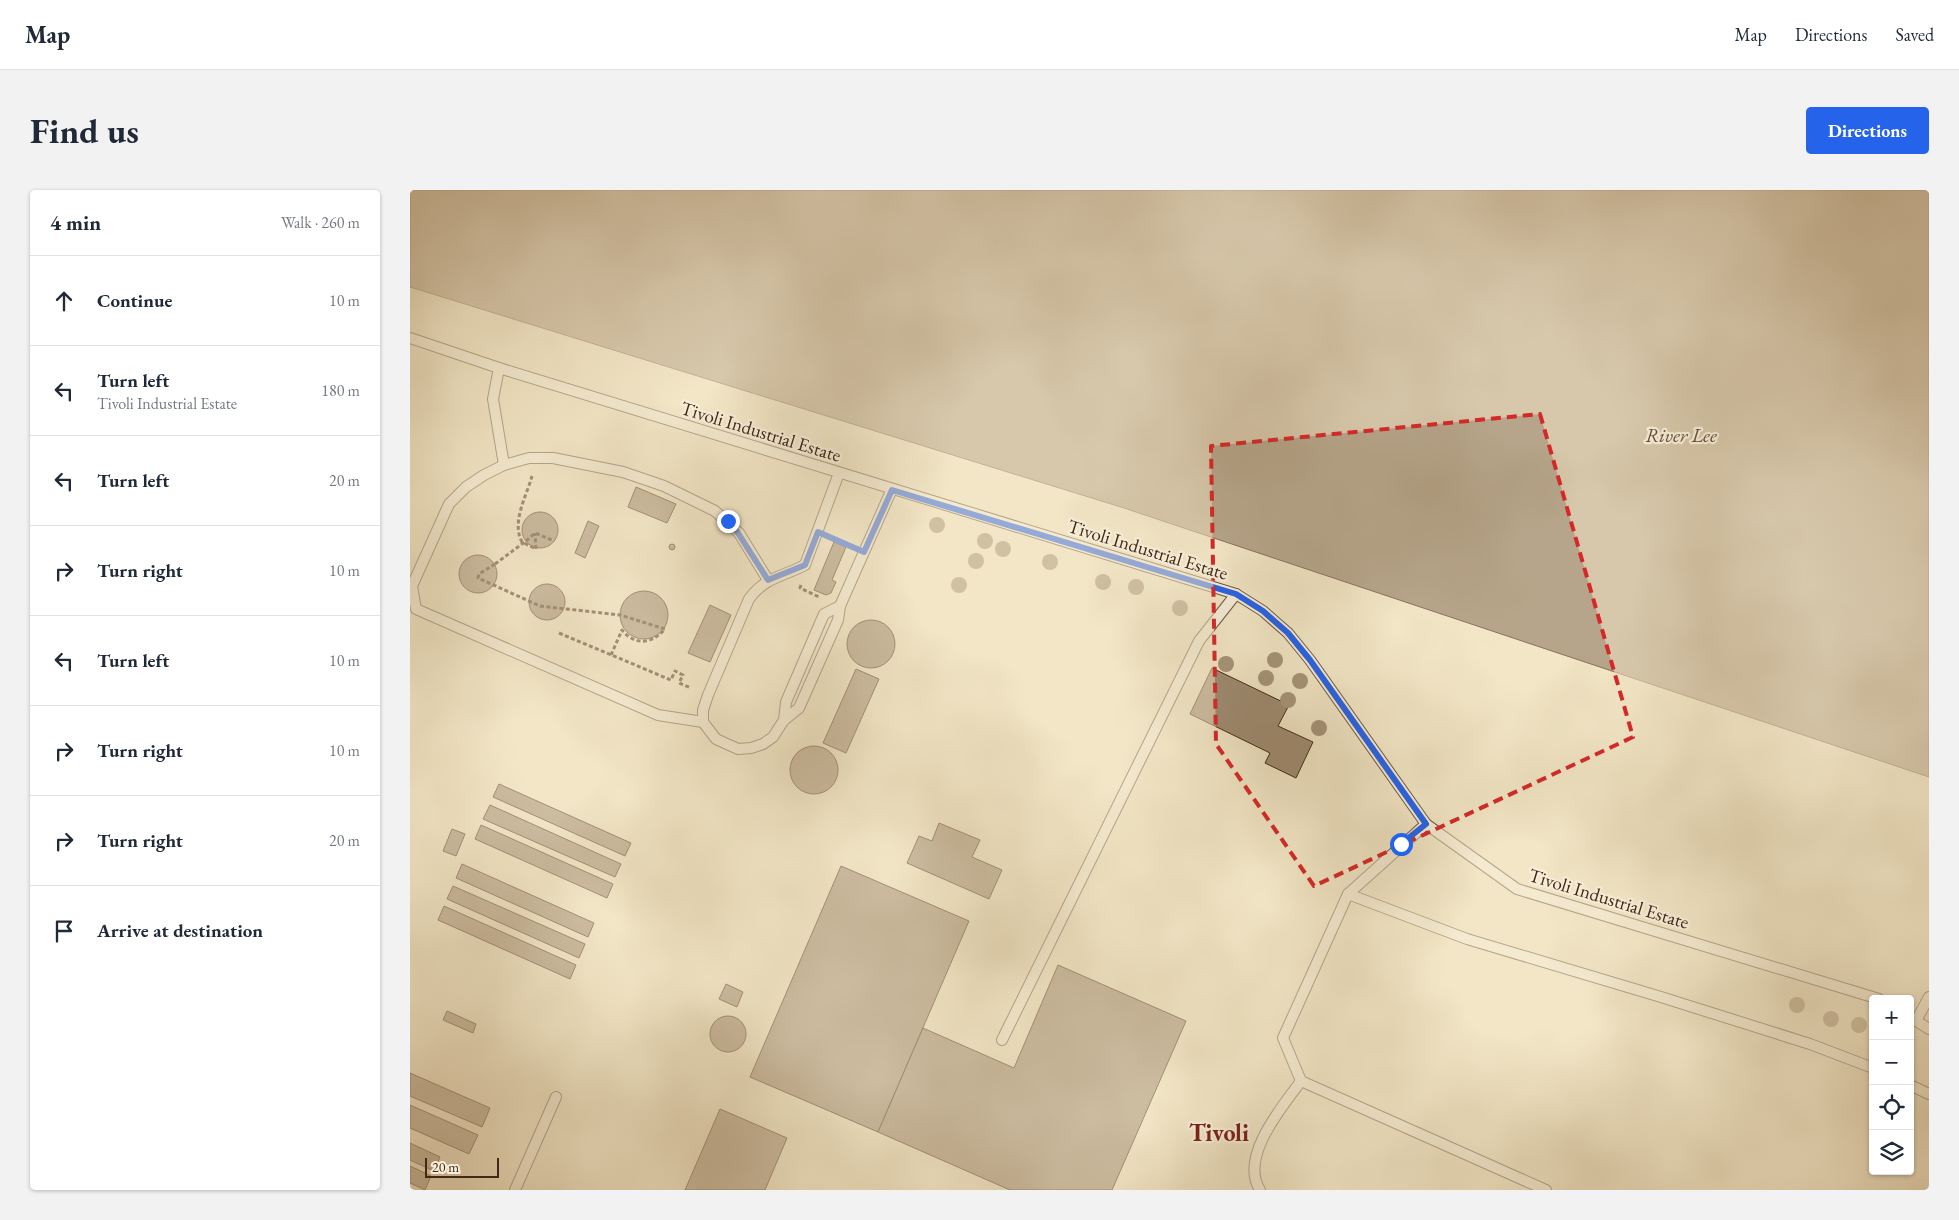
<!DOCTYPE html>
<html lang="en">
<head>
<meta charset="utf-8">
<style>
	:root { --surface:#fff; --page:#f2f2f3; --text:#1f2937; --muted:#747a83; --line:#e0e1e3; --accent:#2563eb }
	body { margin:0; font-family:"EB Garamond",serif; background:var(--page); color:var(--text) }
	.controls { position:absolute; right:15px; bottom:15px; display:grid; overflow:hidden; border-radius:5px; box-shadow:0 1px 4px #0004 }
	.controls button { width:45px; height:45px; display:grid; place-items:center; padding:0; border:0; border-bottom:1px solid var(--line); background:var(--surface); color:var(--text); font:25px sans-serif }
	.scale { position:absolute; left:15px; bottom:12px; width:74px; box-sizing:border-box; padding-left:5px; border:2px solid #432815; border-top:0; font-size:14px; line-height:18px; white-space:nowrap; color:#432815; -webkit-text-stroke:4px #f7efda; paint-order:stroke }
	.stop { position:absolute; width:15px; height:15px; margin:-11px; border:4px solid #2563eb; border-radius:50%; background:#fff }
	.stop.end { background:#2563eb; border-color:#fff; box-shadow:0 1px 5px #0008 }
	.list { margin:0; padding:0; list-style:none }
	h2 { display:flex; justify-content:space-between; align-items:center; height:65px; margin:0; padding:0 20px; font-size:21px }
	h2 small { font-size:16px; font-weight:400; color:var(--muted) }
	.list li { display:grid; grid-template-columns:32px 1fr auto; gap:15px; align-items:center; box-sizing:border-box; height:90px; padding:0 20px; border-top:1px solid var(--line) }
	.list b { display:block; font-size:19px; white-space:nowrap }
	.list p { margin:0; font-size:16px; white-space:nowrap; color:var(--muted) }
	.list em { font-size:16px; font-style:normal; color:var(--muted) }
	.icon { flex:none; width:28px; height:28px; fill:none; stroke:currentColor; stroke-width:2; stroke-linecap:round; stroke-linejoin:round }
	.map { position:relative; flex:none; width:1519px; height:1000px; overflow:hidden; border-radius:5px }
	header { display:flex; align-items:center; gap:30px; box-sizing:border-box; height:70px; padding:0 25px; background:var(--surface); border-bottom:1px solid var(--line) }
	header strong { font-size:24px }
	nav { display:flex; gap:28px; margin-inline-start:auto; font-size:18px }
	.intro { display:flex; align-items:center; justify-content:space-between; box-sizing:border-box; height:120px; padding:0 30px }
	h1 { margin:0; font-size:35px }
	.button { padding:12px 22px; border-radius:5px; background:var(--accent); color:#fff; font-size:18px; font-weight:700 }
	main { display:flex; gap:30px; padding:0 30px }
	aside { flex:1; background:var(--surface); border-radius:5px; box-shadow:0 1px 4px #0004 }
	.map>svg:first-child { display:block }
	.water { fill:#b6a58a; stroke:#88735b }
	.building { fill:#9e8b71; stroke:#432815 }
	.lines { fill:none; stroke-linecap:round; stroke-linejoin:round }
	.lane-casing { stroke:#6f5841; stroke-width:12 }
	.path { stroke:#432815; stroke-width:3; stroke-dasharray:4 2.5; stroke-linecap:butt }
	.lane { stroke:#f7efda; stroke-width:10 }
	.path-bridge { stroke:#432815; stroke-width:3; stroke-dasharray:4 2.5; stroke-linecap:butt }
	.tree { fill:#a69479 }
	.route { stroke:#2563eb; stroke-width:6 }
	.marked { fill:none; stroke:#d62828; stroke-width:4; stroke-dasharray:10 6; stroke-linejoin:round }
	.labels { text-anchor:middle; stroke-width:4.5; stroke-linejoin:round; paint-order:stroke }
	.street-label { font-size:19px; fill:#432815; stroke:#f7efda }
	.water-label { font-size:20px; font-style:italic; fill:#664e38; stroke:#f7efda }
	.district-label { font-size:24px; font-weight:bold; fill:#7a1f14; stroke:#f7efda }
</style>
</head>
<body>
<header>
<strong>Map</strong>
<nav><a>Map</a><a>Directions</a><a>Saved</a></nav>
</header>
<div class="intro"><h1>Find us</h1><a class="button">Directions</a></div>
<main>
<aside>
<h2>4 min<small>Walk · 260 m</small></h2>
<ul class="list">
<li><svg class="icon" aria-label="ahead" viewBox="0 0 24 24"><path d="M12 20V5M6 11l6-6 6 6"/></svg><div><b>Continue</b></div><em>10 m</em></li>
<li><svg class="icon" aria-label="left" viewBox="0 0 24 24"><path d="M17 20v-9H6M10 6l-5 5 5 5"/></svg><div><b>Turn left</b><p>Tivoli Industrial Estate</p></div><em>180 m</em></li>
<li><svg class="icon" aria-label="left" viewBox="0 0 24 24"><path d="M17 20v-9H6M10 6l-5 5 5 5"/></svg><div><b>Turn left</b></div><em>20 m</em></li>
<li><svg class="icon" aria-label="right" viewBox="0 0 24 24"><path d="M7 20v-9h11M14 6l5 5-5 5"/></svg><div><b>Turn right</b></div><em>10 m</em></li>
<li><svg class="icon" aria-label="left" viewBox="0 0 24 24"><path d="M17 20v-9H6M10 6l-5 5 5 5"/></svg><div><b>Turn left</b></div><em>10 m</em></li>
<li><svg class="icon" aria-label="right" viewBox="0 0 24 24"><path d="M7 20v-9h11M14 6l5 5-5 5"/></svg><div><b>Turn right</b></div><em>10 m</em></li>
<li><svg class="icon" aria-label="right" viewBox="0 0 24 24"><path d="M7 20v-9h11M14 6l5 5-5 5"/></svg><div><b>Turn right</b></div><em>20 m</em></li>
<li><svg class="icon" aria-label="arrive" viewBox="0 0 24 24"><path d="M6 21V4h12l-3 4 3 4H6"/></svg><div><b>Arrive at destination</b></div></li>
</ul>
</aside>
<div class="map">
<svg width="1519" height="1000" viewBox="0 0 1519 1000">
	<rect width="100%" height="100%" fill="#f2e6c6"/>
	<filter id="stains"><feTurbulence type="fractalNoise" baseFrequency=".004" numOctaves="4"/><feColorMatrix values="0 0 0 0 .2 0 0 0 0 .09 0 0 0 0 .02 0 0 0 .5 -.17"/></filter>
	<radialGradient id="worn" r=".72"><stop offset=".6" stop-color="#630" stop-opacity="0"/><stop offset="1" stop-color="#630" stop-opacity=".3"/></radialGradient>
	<!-- water -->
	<path class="water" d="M0,0H1519V587L714,318L0,97Z"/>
	<!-- building -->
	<g class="building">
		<path d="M226,297L266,314L257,333L218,317Z"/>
		<circle cx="130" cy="340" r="18"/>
		<path d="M178,331L189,336L175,368L165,363Z"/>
		<path d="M424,352L436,357L422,390L426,392L421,403L416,405L404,400Z"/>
		<circle cx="262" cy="357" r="3"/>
		<circle cx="68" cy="384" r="19"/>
		<circle cx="137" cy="412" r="18"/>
		<circle cx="234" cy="425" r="24"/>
		<path d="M300,415L321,425L300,472L278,463Z"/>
		<circle cx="461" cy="454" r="24"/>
		<path d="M802,478L879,515L868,536L903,552L886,588L855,573L860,563L780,524Z"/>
		<path d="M446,479L469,489L436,563L413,553Z"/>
		<circle cx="404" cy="580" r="24"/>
		<path d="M89,594L221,653L215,666L83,607Z"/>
		<path d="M80,615L211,674L205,687L73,629Z"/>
		<path d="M529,633L570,650L562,667L592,680L579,709L497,673L509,646L522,651Z"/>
		<path d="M71,635L203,694L197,708L65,649Z"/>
		<path d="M42,639L55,644L46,666L33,661Z"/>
		<path d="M52,674L184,733L178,747L46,688Z"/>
		<path d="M431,676L559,731L468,942L340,887Z"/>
		<path d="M43,696L175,754L169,768L37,709Z"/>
		<path d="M34,716L166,775L160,789L28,730Z"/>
		<path d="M648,775L776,831L702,1000H600L468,942L513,838L604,878Z"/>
		<path d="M316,794L333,802L327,817L309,809Z"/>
		<path d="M37,821L66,834L63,843L33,830Z"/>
		<circle cx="318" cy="844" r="18"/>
		<path d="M0,883L80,918L72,937L0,906Z"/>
		<path d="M0,915L68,945L59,964L0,938Z"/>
		<path d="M310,919L377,948L355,1000H275Z"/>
		<path d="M0,953L30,967L24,981L0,970Z"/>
		<path d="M0,976L21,986L15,1000L0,993Z"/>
	</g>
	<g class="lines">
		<defs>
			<g id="lane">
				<path d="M0,148L89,178L826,404L853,421L878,443L900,470L1016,634L1107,699L1469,809"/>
				<path d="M89,178L83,209L94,275"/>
				<path d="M429,283L395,375C372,387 355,387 339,409L298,505L293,520V532L306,549L328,559L341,558L353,554L363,547L374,530L389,518L428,430L430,416L482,299"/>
				<path d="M374,530L376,512L414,424L430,416"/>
				<path d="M293,532L248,525L6,419L2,396L39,314L56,297L74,285L94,275L119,268H143L213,282L254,296L305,321L329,343L358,390"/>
				<path d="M1016,634L938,704L873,848L891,891L1136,1000"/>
				<path d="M938,704L1057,749L1251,807L1400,854L1463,878"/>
				<path d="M1500,827L1519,839"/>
				<path d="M1506,831L1519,807"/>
				<path d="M592,850L789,451L826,404"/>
				<path d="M1500,895L1519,904"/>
				<path d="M105,1000L146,907"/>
				<path d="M850,1000C829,967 872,917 891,891"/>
			</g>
		</defs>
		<!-- lane casing -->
		<use href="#lane" class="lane-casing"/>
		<!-- path -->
		<g class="path">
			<path d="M122,286C117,305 101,332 112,352L126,359L125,343"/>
			<path d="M422,348L439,356"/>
			<path d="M116,351L125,343L142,350"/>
			<path d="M85,374L69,384L68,388L130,416L210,425L255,439C242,454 225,456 212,440L201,465"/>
			<path d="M391,395L390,398L409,407"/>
			<path d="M149,443L261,490L265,481L273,485L269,493L281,498"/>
		</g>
		<!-- lane -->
		<use href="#lane" class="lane"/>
		<!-- path-bridge -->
		<path class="path-bridge" d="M85,374L116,351"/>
	</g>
	<!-- trees -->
	<g class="tree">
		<circle cx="527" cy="335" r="8"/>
		<circle cx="575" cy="351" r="8"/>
		<circle cx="593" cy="359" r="8"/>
		<circle cx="566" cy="371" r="8"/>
		<circle cx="640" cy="372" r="8"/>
		<circle cx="693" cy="392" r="8"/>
		<circle cx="549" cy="395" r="8"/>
		<circle cx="726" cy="397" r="8"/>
		<circle cx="770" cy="418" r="8"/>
		<circle cx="865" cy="470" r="8"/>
		<circle cx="816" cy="474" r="8"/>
		<circle cx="856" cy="488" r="8"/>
		<circle cx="890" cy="491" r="8"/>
		<circle cx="878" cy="510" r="8"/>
		<circle cx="909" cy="538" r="8"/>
		<circle cx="1387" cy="815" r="8"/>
		<circle cx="1421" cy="829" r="8"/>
		<circle cx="1449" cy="835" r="8"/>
	</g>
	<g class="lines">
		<!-- route -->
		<path class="route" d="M318,331L328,343L358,390L395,375L408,342L454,362L482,300L826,404L853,421L878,443L900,470L1016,634L991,654"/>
	</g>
	<!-- marked area -->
	<path d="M0 0H1519V1000H0ZM1130,224L1223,547L904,696L806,554L801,256Z" fill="#f2e6c6" fill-opacity=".55" fill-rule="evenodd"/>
	<path class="marked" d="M1130,224L1223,547L904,696L806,554L801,256Z"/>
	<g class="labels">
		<!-- street labels -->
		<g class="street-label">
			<text transform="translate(351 241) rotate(17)" y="7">Tivoli Industrial Estate</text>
			<text transform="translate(738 359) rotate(17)" y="7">Tivoli Industrial Estate</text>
			<text transform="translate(1199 708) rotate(17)" y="7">Tivoli Industrial Estate</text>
		</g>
		<!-- water labels -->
		<g class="water-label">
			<text x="1271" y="252">River Lee</text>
		</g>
		<!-- district labels -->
		<g class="district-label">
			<text x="809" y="951">Tivoli</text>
		</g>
	</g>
	<rect width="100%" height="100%" filter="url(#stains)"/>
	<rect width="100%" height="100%" fill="url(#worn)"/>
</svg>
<div class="controls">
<button>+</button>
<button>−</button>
<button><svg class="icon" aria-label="locate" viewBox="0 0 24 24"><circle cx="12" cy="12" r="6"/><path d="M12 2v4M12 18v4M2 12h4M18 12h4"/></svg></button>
<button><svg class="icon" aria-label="layers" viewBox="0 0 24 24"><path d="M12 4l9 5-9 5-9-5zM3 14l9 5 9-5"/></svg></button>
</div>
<div class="scale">20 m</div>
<div class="stop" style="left:991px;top:654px"></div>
<div class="stop end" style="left:318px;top:331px"></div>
</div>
</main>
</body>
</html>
